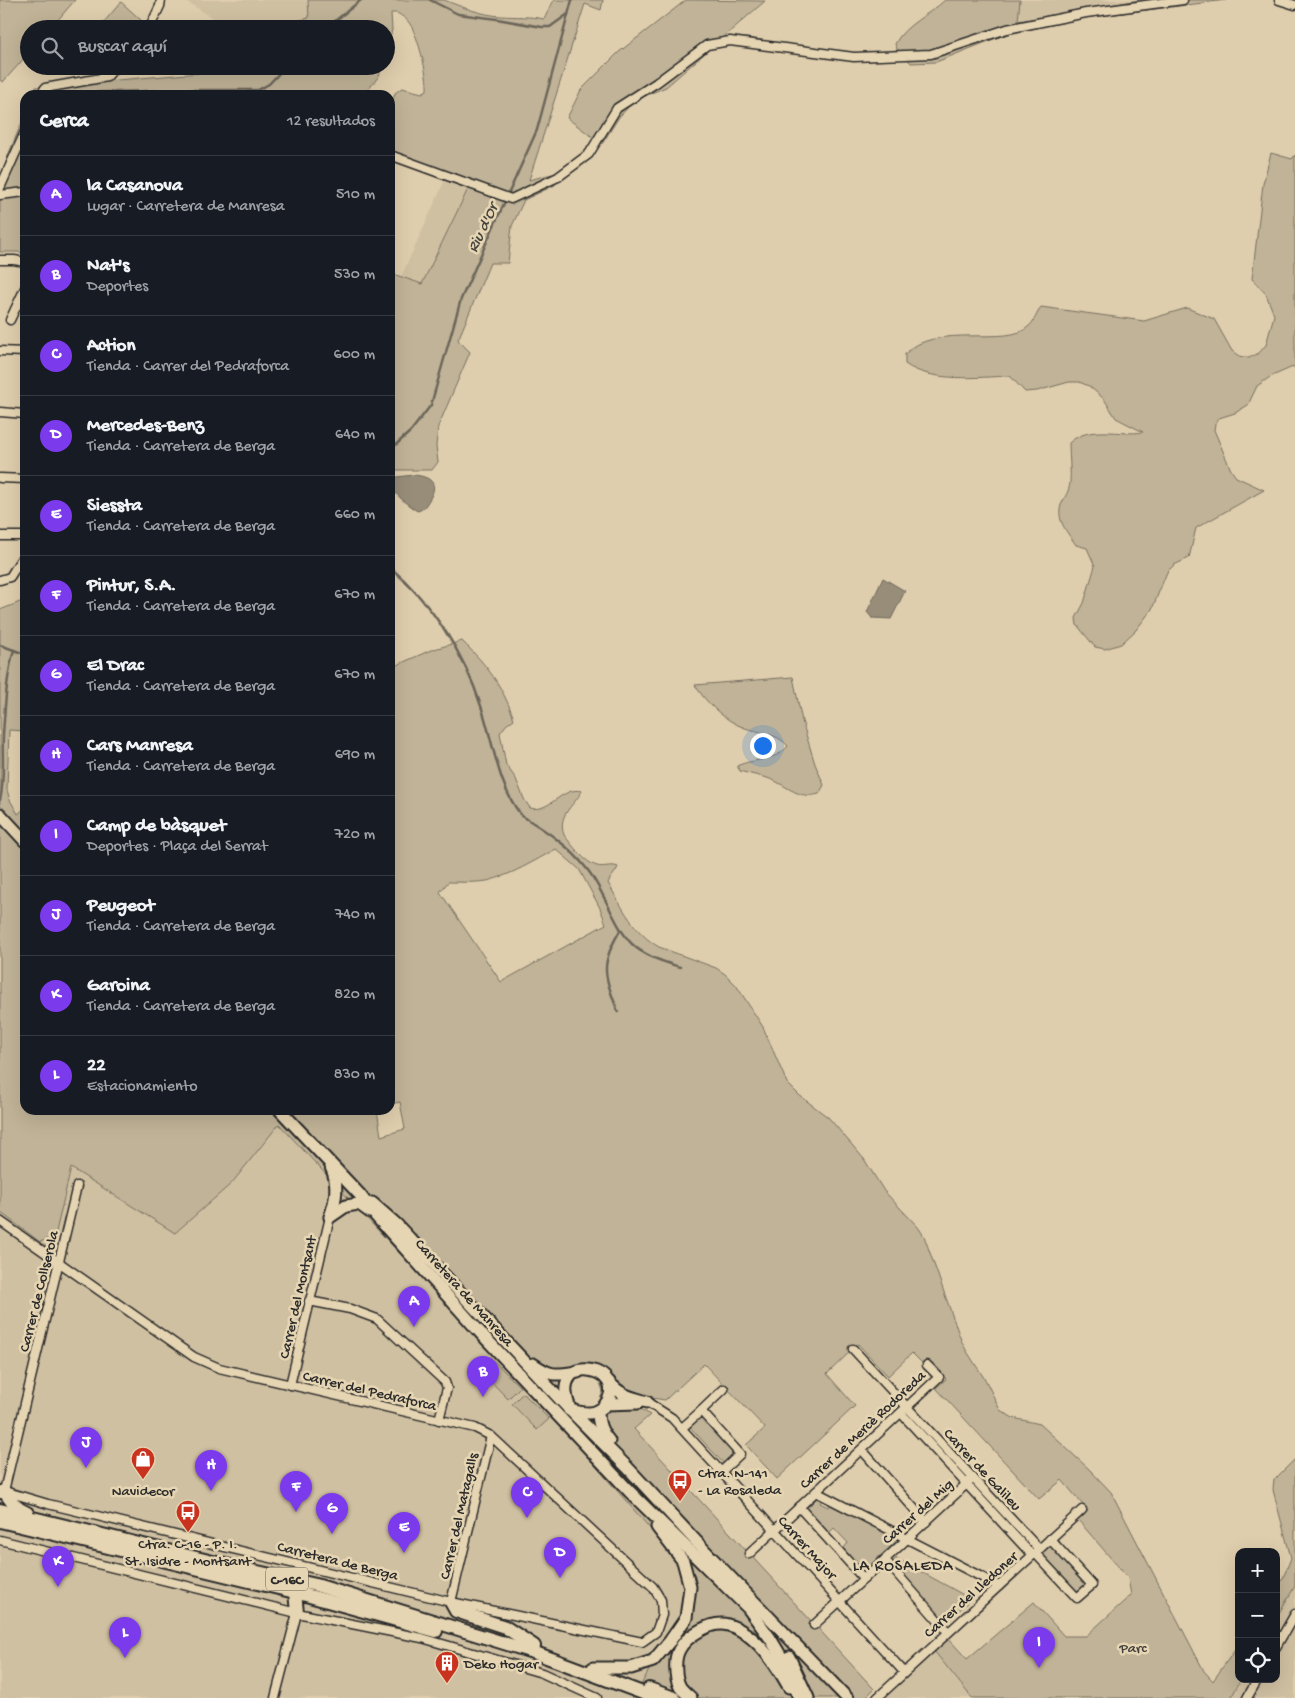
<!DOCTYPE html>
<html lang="es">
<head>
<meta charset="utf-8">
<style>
	:root { --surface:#171b24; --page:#242831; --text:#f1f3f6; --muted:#9ea1a6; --line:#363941; --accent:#7c3aed }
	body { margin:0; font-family:"Gochi Hand",sans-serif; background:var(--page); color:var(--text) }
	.controls { position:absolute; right:15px; bottom:15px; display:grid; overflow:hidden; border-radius:10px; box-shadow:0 5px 20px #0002 }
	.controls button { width:45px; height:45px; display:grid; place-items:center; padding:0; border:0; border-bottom:1px solid var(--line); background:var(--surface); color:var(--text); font:25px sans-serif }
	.you { position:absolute; left:762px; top:745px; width:18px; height:18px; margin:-12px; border:4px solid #fff; border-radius:50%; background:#1a73e8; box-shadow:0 0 0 8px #1a73e833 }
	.badge { display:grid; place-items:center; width:32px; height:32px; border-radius:50%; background:var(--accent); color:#fff; font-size:16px; font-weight:700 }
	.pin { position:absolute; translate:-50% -41px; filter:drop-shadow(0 1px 2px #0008) }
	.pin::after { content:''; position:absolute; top:26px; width:18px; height:15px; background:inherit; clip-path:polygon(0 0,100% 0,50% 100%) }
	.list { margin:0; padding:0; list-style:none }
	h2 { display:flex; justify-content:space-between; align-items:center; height:65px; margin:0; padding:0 20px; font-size:21px }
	h2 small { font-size:16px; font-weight:400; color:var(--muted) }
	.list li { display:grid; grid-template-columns:32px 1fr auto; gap:15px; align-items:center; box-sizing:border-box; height:80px; padding:0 20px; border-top:1px solid var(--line) }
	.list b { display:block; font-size:19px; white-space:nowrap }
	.list p { margin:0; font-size:16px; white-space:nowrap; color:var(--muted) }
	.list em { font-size:16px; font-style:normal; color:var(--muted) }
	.icon { flex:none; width:28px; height:28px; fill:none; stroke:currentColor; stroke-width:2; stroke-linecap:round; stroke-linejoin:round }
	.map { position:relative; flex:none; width:1295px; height:1698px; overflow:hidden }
	.search { position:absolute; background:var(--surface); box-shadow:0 5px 20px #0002; left:20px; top:20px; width:375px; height:55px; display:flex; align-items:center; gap:12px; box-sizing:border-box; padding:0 18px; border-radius:28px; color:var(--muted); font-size:19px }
	.panel { position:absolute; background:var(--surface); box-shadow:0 5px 20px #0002; left:20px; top:90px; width:375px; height:1025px; border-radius:15px }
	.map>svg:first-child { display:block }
	.built { fill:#d0c0a2 }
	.green { fill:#c0b397; stroke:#766f61; fill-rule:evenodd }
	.water { fill:#988d79; stroke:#6c665a }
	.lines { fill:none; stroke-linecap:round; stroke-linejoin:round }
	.stream { stroke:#6c665a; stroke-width:2.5 }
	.minor-casing { stroke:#2b2b2b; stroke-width:11 }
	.secondary-casing { stroke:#2b2b2b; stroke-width:15 }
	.primary-casing { stroke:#2b2b2b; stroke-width:16 }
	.minor { stroke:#e6d5b2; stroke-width:8 }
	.secondary { stroke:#e6d5b2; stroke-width:11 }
	.primary { stroke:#e6d5b2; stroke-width:12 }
	.labels { text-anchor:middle; stroke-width:5; stroke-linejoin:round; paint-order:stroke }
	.shield { fill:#e6d5b2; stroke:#635e54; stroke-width:1 }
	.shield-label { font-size:14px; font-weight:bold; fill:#2b2b2b }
	.street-label { font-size:15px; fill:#2b2b2b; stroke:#e6d5b2 }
	.poi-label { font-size:15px; fill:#2b2b2b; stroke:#e6d5b2; text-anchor:start }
	.park-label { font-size:15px; fill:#413f3b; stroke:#e6d5b2 }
	.water-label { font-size:16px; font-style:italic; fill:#46443e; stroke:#e6d5b2 }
	.neighbourhood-label { font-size:16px; letter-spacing:1px; fill:#2b2b2b; stroke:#e6d5b2 }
</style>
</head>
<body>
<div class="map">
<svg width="1295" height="1698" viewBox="0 0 1295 1698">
	<rect width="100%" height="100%" fill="#dfcead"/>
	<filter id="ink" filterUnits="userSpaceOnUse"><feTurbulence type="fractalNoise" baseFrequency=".02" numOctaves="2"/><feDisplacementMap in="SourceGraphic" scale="10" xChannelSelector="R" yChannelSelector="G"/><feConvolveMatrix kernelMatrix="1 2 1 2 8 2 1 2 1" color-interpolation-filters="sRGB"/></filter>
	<g filter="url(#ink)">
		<!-- built -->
		<g class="built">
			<path d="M184,0H308L309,18L286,23L279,29H230Z"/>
			<path d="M1020,0H1139L1018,21Z"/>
			<path d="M445,180L468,189L422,285L401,277Z"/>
			<path d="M0,1120L27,1140L175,1233L232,1183L279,1124L565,1431L668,1549L695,1575L694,1608L688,1625L670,1653L650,1668L634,1698H0Z"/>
			<path d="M1295,1586V1698H1231L1241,1679H1276V1618Z"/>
			<path d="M934,1651L972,1698H881Z"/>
		</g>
		<!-- green -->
		<g class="green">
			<path d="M0,0H75L50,29H29V53L3,82L0,80Z"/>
			<path d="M308,0H444C462,7 482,15 501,16C516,17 530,16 544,19L554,0H603L601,10L585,4L529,180L552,174L555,185L524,200L512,226L508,263H490L458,340L470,352L438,427L436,446L438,462L432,470H390V273L422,284L468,189L390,160V112L395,93L402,88L422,93L427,90C428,75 418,36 410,24C407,19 402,16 397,13H391L392,30L386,54V29H279L286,23L309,18Z"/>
			<path d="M686,0L765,1L666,87L635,100L619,117L602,144L567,118L581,90L619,52Z"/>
			<path d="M945,0H1020L1018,21L1139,0H1226L1084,18L1004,35L936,62L911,63L897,49L895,44C905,24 929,15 945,0Z"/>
			<path d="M121,2L141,20L133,29H98Z"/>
			<path d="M208,66H383L379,76L364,95H33L36,87L199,73Z"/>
			<path d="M25,115V254L18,252H0V180L9,153Z"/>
			<path d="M1271,153L1292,159L1295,155V366L1270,377L1257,386L1248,405L1235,413L1219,418L1215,424L1214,430L1231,470L1236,477L1264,490L1196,528L1189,558L1174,565L1167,572L1152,609L1136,630L1121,644L1105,649L1095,647L1077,625L1076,618L1084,603L1095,566L1087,548L1076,545C1068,533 1056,521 1061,505C1064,498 1069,492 1070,483C1071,470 1069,457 1069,443C1089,424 1119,436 1143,432L1116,418L1104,399L1089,386L1079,382H1069L1037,391L1025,392L1010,376C978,377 932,383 905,364V354C935,321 1009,348 1029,326C1034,322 1037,313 1041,307L1144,321L1187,308L1214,319L1232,351L1239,356L1249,358L1259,353L1266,345L1274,315L1266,294L1252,279L1263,184Z"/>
			<path d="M25,600V731L9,730L7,790L10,800L18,814L25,808V1110H377L381,1136L405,1129L400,1102L390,1104V668L431,650L462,641C488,666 502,685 514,719L506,725L500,733L506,765L516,779L524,799L530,808C550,813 562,786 582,791C573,807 557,815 564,835C572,845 585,863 597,866C604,868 611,864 618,867C616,873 610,877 608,883C622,907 634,933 659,947L716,968L725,974L736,985L763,1027L787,1083L799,1095L829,1118L864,1159L884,1191L918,1227L924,1236L961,1340L966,1350L986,1381L1000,1410L1013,1418L1040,1424L1089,1469L1111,1492L1204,1671L1213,1681L1239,1644V1679H1241L1231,1698H972L934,1651L948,1638L967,1659L1034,1602L1064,1636H1086L1131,1595L1128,1578L1078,1520L1088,1511L1062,1480L1039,1499L936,1388L946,1379L928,1360L923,1364L912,1353L888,1376L858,1344L827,1374L855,1406L777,1479L746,1445L765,1428L704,1364L665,1400L652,1398L641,1409L650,1415L634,1429L874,1689L865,1698H634L650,1668L670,1653L688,1625L694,1608L695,1575L668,1549L565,1431L279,1124L232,1183L175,1233L71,1168L55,1236L40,1242L0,1212V610ZM556,849L579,869L600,908L606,924L501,982L440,892L448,882C461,882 474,883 487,881C512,875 534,861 556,849ZM588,1375L599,1380L603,1391L599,1402L589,1408C576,1407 573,1401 571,1389L577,1379Z"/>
			<path d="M793,677L802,721L815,764L824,785L819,794C800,799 791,789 775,781C765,776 751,775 740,771L737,766C753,758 776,762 788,746C777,733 760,733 745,728C725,721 706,703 695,685Z"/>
			<path d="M490,1357L520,1387L508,1399L478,1368Z"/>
			<path d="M523,1393L549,1419L537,1430L512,1404Z"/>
			<path d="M700,1416L735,1455L724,1464L689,1426Z"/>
			<path d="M1295,1459V1586L1276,1618V1588L1283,1578L1291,1558L1273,1490L1274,1480Z"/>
			<path d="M818,1497L822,1499L820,1503L828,1507L830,1504L898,1540L863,1571L843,1549L848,1543L834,1528L828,1534L806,1509Z"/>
			<path d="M1049,1547H1052L1085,1583L1086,1586L1077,1593L1075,1592L1042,1556V1553Z"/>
			<path d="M896,1558L971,1599L946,1623L891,1563Z"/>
		</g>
		<!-- water -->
		<g class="water">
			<path d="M413,475C430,476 440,483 429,500C426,505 424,509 418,511C413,510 393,493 392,487C391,483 394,480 397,477Z"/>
			<path d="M883,578L905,591L891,619L872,618L867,612Z"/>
		</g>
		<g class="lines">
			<!-- stream -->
			<g class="stream">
				<path d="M430,0L458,14L497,19L542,27H550L568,14"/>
				<path d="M325,29L361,0"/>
				<path d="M68,93L188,90H258L269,84L286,66"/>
				<path d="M390,450L411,431L431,405L461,299L537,130L572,0"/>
				<path d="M390,567C432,604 464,653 481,706C493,740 498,788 522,816C547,831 569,846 587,869C604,890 614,926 632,944C644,956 664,962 680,967"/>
				<path d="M0,645L25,654"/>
				<path d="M0,800C5,781 2,755 3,735C5,707 6,677 14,650"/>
				<path d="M618,1012C604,974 599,965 621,929"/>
			</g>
			<defs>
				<g id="minor">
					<path d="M1279,0L1295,5"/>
					<path d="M149,29L160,6L161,0"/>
					<path d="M41,95L45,88L107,77L116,66"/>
					<path d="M390,155L511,199L558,177L589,154L617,108L656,83L707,45L730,41L854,57L931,54L1007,29L1086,13L1183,0"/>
					<path d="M0,188L25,132"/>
					<path d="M0,195L25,192"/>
					<path d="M0,260H14L25,262"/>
					<path d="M10,320L25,288"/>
					<path d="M0,351L25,352"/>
					<path d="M0,412L25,414"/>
					<path d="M0,478L25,479"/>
					<path d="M0,536H25"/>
					<path d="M0,580L10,577L25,553"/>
					<path d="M0,1221L194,1357L219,1368L475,1428L491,1436L653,1587L661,1600L662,1615L656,1632L642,1642L451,1602L48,1504L4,1491"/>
					<path d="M309,1301L350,1309L377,1319L445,1382L447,1388L439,1420"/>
					<path d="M853,1349L1039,1549"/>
					<path d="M290,1385L330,1217"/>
					<path d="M647,1402L672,1418L904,1672"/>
					<path d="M701,1411L724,1389"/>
					<path d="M901,1413L1032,1555"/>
					<path d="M682,1428L701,1411L740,1454L721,1472"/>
					<path d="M862,1450L926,1522"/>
					<path d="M4,1491L77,1186"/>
					<path d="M816,1492L999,1586"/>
					<path d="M799,1507L864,1579"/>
					<path d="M0,1540L297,1613L422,1638L542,1673L597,1698"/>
					<path d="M1035,1553L1077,1598L1092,1585L1050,1539"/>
					<path d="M749,1554L939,1377L927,1365"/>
					<path d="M885,1560L948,1632"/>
					<path d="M451,1602L491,1436"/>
					<path d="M814,1625L973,1478"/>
					<path d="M1276,1647L1295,1614"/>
					<path d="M275,1698L297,1613"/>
					<path d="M877,1698L1082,1510"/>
					<path d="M1247,1698L1258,1679"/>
				</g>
				<g id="secondary">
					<path d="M0,814L25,841"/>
					<path d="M280,1110L360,1195L376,1216L476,1328L630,1492L748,1608L770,1638L785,1663L799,1698"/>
					<path d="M372,1203L397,1225L571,1411L627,1467L706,1552L847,1698"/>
					<path d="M330,1217C336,1200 339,1184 331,1167"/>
					<path d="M330,1217L346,1206L359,1204L370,1212"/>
					<path d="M533,1364C552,1377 556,1375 578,1372"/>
					<path d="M608,1381C620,1395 629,1397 647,1402"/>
					<path d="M606,1404L638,1403"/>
					<path d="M569,1406C549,1348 633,1369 605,1405C596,1417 582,1413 569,1410"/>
					<path d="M598,1411C598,1424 601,1431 609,1441"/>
					<path d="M789,1657L808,1698"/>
					<path d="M593,1668H631L653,1661L670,1641L686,1618L690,1587L683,1561L657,1527"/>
					<path d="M691,1698C688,1695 683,1691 680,1687C675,1678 674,1659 679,1650C686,1636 712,1620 728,1625C754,1632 776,1664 789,1687"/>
				</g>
				<g id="primary">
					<path d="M0,1492L4,1491C10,1500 16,1509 27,1513"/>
					<path d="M0,1510L221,1564L316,1585L533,1652L656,1698"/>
					<path d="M0,1521L295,1592L436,1631"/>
					<path d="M292,1586L295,1592L297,1613"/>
					<path d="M451,1602L456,1611L505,1627L534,1646"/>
					<path d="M649,1689L674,1698"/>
				</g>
			</defs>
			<!-- minor casing -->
			<use href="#minor" class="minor-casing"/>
			<!-- secondary casing -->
			<use href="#secondary" class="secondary-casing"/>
			<!-- primary casing -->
			<use href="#primary" class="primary-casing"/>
			<!-- minor -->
			<use href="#minor" class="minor"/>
			<!-- secondary -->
			<use href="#secondary" class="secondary"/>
			<!-- primary -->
			<use href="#primary" class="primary"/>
		</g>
	</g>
	<!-- icons -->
	<defs>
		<symbol id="shop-pin" viewBox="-11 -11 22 30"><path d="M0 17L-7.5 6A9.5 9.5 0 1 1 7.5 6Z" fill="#c8321e" stroke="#e6d5b2"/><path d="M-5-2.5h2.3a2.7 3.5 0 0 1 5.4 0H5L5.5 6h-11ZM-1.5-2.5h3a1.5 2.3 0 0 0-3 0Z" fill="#fff"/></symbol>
		<symbol id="bus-pin" viewBox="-11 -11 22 30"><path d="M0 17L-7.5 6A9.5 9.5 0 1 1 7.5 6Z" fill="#c8321e" stroke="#e6d5b2"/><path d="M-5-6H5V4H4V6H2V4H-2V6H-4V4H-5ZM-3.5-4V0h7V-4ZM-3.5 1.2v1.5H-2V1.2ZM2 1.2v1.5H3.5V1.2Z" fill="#fff"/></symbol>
		<symbol id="building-pin" viewBox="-11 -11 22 30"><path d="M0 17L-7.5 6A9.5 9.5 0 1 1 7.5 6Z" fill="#c8321e" stroke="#e6d5b2"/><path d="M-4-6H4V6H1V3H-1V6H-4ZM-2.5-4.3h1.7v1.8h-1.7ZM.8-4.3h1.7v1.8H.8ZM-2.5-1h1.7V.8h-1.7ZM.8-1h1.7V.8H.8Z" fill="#fff"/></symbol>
	</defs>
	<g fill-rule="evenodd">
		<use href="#shop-pin" x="129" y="1445" width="28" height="38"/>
		<use href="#bus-pin" x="666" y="1467" width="28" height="38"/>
		<use href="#bus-pin" x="174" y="1498" width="28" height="38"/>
		<use href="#building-pin" x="433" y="1649" width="28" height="38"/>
	</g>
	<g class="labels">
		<!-- shield labels -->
		<rect class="shield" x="266" y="1567.5" width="42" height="23" rx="4"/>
		<g class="shield-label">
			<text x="287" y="1584">C-16C</text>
		</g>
		<!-- street labels -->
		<g class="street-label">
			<text transform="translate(38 1291) rotate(-76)" y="5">Carrer de Collserola</text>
			<text transform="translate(465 1292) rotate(48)" y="5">Carretera de Manresa</text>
			<text transform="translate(297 1297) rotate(-77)" y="5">Carrer del Montsant</text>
			<text transform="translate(370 1390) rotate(13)" y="5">Carrer del Pedraforca</text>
			<text transform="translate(862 1429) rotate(-43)" y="5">Carrer de Mercè Rodoreda</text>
			<text transform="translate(983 1469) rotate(47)" y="5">Carrer de Galileu</text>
			<text transform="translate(917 1511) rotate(-42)" y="5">Carrer del Mig</text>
			<text transform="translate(458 1516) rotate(-77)" y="5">Carrer del Matagalls</text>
			<text transform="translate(808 1547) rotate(48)" y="5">Carrer Major</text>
			<text transform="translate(338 1560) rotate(14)" y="5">Carretera de Berga</text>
			<text transform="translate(970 1594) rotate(-42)" y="5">Carrer del Lledoner</text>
		</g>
		<!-- poi labels -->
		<g class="poi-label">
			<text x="698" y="1477">Ctra. N-141<tspan x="698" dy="17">- La Rosaleda</tspan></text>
			<text x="143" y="1495" text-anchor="middle">Navidecor</text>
			<text x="188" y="1548" text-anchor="middle">Ctra. C-16 - P. I.<tspan x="188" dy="17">St. Isidre - Montsant</tspan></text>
			<text x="464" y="1668">Deko Hogar</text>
		</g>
		<!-- park labels -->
		<g class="park-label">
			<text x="1133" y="1652">Parc</text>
		</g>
		<!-- water labels -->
		<g class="water-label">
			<text transform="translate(481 227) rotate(-65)" y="6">Riu d'Or</text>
		</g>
		<!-- neighbourhood labels -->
		<g class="neighbourhood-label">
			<text x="903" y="1570">LA ROSALEDA</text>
		</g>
	</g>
</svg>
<div class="controls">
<button>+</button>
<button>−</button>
<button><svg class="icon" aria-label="locate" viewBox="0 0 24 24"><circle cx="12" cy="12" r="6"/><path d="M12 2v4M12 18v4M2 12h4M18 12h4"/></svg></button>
</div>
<div class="you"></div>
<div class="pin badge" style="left:414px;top:1327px">A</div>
<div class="pin badge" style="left:483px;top:1397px">B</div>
<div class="pin badge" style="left:527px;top:1518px">C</div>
<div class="pin badge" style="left:560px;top:1578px">D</div>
<div class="pin badge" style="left:404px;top:1553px">E</div>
<div class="pin badge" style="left:296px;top:1512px">F</div>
<div class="pin badge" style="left:332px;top:1534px">G</div>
<div class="pin badge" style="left:211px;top:1491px">H</div>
<div class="pin badge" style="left:1039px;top:1668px">I</div>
<div class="pin badge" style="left:86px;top:1468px">J</div>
<div class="pin badge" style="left:58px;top:1587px">K</div>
<div class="pin badge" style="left:125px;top:1658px">L</div>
<div class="search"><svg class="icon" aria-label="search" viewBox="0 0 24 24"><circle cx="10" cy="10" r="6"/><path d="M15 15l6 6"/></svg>Buscar aquí</div>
<section class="panel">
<h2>Cerca<small>12 resultados</small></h2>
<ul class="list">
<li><span class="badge">A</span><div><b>la Casanova</b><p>Lugar · Carretera de Manresa</p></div><em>510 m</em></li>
<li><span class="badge">B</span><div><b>Nat's</b><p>Deportes</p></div><em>530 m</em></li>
<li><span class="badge">C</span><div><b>Action</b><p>Tienda · Carrer del Pedraforca</p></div><em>600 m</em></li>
<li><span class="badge">D</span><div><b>Mercedes-Benz</b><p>Tienda · Carretera de Berga</p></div><em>640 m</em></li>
<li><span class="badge">E</span><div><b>Siessta</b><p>Tienda · Carretera de Berga</p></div><em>660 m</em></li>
<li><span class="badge">F</span><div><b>Pintur, S.A.</b><p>Tienda · Carretera de Berga</p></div><em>670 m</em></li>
<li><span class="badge">G</span><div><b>El Drac</b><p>Tienda · Carretera de Berga</p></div><em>670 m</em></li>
<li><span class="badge">H</span><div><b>Cars Manresa</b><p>Tienda · Carretera de Berga</p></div><em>690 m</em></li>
<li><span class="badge">I</span><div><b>Camp de bàsquet</b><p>Deportes · Plaça del Serrat</p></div><em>720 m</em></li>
<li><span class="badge">J</span><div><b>Peugeot</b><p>Tienda · Carretera de Berga</p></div><em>740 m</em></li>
<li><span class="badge">K</span><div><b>Garoina</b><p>Tienda · Carretera de Berga</p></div><em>820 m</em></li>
<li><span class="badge">L</span><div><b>22</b><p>Estacionamiento</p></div><em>830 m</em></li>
</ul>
</section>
</div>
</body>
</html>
